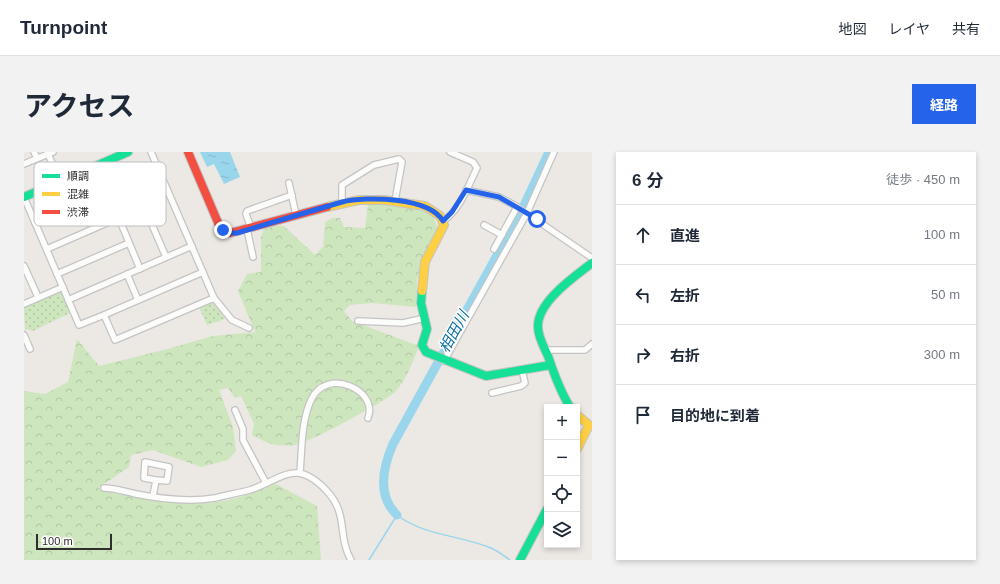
<!DOCTYPE html>
<html lang="ja">
<head>
<meta charset="utf-8">
<style>
	:root { --surface:#fff; --page:#f2f2f3; --text:#1f2937; --muted:#747a83; --line:#e0e1e3; --accent:#2563eb }
	body { margin:0; font-family:Arial,"Noto Sans JP",sans-serif; background:var(--page); color:var(--text) }
	.controls { position:absolute; right:12px; bottom:12px; display:grid; overflow:hidden; border-radius:0px; box-shadow:0 2px 6px #0003 }
	.controls button { width:36px; height:36px; display:grid; place-items:center; padding:0; border:0; border-bottom:1px solid var(--line); background:var(--surface); color:var(--text); font:20px sans-serif }
	.scale { position:absolute; left:12px; bottom:10px; width:76px; box-sizing:border-box; padding-left:4px; border:2px solid #2e2e2e; border-top:0; font-size:11px; line-height:14px; white-space:nowrap; color:#2e2e2e; -webkit-text-stroke:3px #fff; paint-order:stroke }
	.stop { position:absolute; width:12px; height:12px; margin:-9px; border:3px solid #2563eb; border-radius:50%; background:#fff }
	.stop.end { background:#2563eb; border-color:#fff; box-shadow:0 1px 4px #0008 }
	.list { margin:0; padding:0; list-style:none }
	h2 { display:flex; justify-content:space-between; align-items:center; height:52px; margin:0; padding:0 16px; font-size:17px }
	h2 small { font-size:13px; font-weight:400; color:var(--muted) }
	.list li { display:grid; grid-template-columns:26px 1fr auto; gap:12px; align-items:center; box-sizing:border-box; height:60px; padding:0 16px; border-top:1px solid var(--line) }
	.list b { display:block; font-size:15px; white-space:nowrap }
	.list em { font-size:13px; font-style:normal; color:var(--muted) }
	.icon { flex:none; width:22px; height:22px; fill:none; stroke:currentColor; stroke-width:2; stroke-linecap:round; stroke-linejoin:round }
	.map { position:relative; flex:none; width:568px; height:408px; overflow:hidden; border-radius:0px }
	header { display:flex; align-items:center; gap:24px; box-sizing:border-box; height:56px; padding:0 20px; background:var(--surface); border-bottom:1px solid var(--line) }
	header strong { font-size:19px }
	nav { display:flex; gap:22px; margin-inline-start:auto; font-size:14px }
	.intro { display:flex; align-items:center; justify-content:space-between; box-sizing:border-box; height:96px; padding:0 24px }
	h1 { margin:0; font-size:28px }
	.button { padding:10px 18px; border-radius:0px; background:var(--accent); color:#fff; font-size:14px; font-weight:700 }
	main { display:flex; gap:24px; padding:0 24px }
	aside { flex:1; background:var(--surface); border-radius:0px; box-shadow:0 2px 6px #0003 }
	.map>svg:first-child { display:block }
	.forest { fill:url(#forest-crowns) }
	.park { fill:url(#park-dots) }
	.water { fill:url(#water-ripples) }
	.lines { fill:none; stroke-linecap:round; stroke-linejoin:round }
	.stream { stroke:#99d6ec; stroke-width:1.5 }
	.river { stroke:#99d6ec; stroke-width:9 }
	.street-casing { stroke:#c5c4c5; stroke-width:8 }
	.fast-casing { stroke:#c5c4c5; stroke-width:10 }
	.slow-casing { stroke:#c5c4c5; stroke-width:10 }
	.jam-casing { stroke:#c5c4c5; stroke-width:10 }
	.street { stroke:#fcfcfb; stroke-width:5.5 }
	.fast { stroke:#16e098; stroke-width:8 }
	.slow { stroke:#ffcf43; stroke-width:8 }
	.jam { stroke:#f24e42; stroke-width:8 }
	.route { stroke:#2563eb; stroke-width:5 }
	.labels { text-anchor:middle; stroke-width:3; stroke-linejoin:round; paint-order:stroke }
	.water-label { font-size:15px; font-style:italic; fill:#0d6fa3; stroke:#fff }
	.key { fill:#fff; stroke:#c0c0c0; stroke-width:1 }
	.key-label { font-size:11px; fill:#2e2e2e }
</style>
</head>
<body>
<header>
<strong>Turnpoint</strong>
<nav><a>地図</a><a>レイヤ</a><a>共有</a></nav>
</header>
<div class="intro"><h1>アクセス</h1><a class="button">経路</a></div>
<main>
<div class="map">
<svg width="568" height="408" viewBox="0 0 568 408">
	<defs>
		<pattern id="forest-crowns" width="20" height="18" patternUnits="userSpaceOnUse"><rect width="20" height="18" fill="#cee6be"/><path d="M2 6a3 3 0 1 1 6 0M12 15a3 3 0 1 1 6 0" fill="none" stroke="#b1c6a4"/></pattern>
		<pattern id="park-dots" width="8" height="8" patternUnits="userSpaceOnUse"><rect width="8" height="8" fill="#cee6be"/><path d="M2 2h.1M6 6h.1" fill="none" stroke="#b1c6a4" stroke-width="1.8" stroke-linecap="round"/></pattern>
		<pattern id="water-ripples" width="26" height="14" patternUnits="userSpaceOnUse"><rect width="26" height="14" fill="#99d6ec"/><path d="M2 4q2-2 4 0t4 0M15 11q2-2 4 0t4 0" fill="none" stroke="#84b8cb"/></pattern>
	</defs>
	<rect width="100%" height="100%" fill="#ece8e4"/>
	<!-- forest -->
	<path class="forest" d="M344,51L398,57L409,64L414,76L403,95L393,128L392,155L348,151L326,153L320,159L328,169L395,194C389,210 382,228 371,240C362,249 283,292 271,293C252,295 244,292 228,283L230,272L217,244L211,246L204,236L195,238L209,275L212,299L204,308L177,315L129,298L107,303L105,315L74,336C108,348 170,355 205,348C221,344 236,338 252,332L293,354L297,408H0V239L21,242L44,230L53,187L75,214L143,197L189,184L231,180L214,139L223,122L237,120V85L240,77L250,74H260L291,103L299,95L301,70L308,66H316L320,75L341,76Z"/>
	<!-- park -->
	<g class="park">
		<path d="M37,139L46,161L9,179L1,177L0,155Z"/>
		<path d="M189,149L201,167L183,173L175,155Z"/>
	</g>
	<!-- water -->
	<path class="water" d="M176,0H206L216,25L200,32L190,12L183,15Z"/>
	<g class="lines">
		<!-- stream -->
		<path class="stream" d="M345,408L373,363C400,384 436,383 467,396C474,399 480,404 486,408"/>
		<!-- river -->
		<path class="river" d="M373,363C353,344 359,315 369,292L497,60L525,0"/>
		<defs>
			<g id="street">
				<path d="M10,0L13,6"/>
				<path d="M127,0L190,146L208,168L225,176"/>
				<path d="M24,2L36,29"/>
				<path d="M0,12L29,0"/>
				<path d="M57,21L68,46"/>
				<path d="M109,29L142,105"/>
				<path d="M265,31L272,63"/>
				<path d="M442,38L475,45L492,54L568,106"/>
				<path d="M84,40L116,117"/>
				<path d="M0,45L55,173L80,163L91,188L190,146"/>
				<path d="M318,51V33L350,13L375,7L378,10L371,49"/>
				<path d="M419,69C436,58 444,34 453,16L449,10L426,0"/>
				<path d="M11,71L135,18"/>
				<path d="M460,73L478,83"/>
				<path d="M227,76L222,62L223,59L268,43"/>
				<path d="M223,77L229,105"/>
				<path d="M23,97L94,66"/>
				<path d="M470,97L493,55"/>
				<path d="M0,114L14,145"/>
				<path d="M33,122L105,91"/>
				<path d="M103,122L114,148"/>
				<path d="M44,148L168,94"/>
				<path d="M0,152L39,135"/>
				<path d="M80,163L179,120"/>
				<path d="M334,169L379,171L401,166"/>
				<path d="M0,183L6,197"/>
				<path d="M522,198H561L568,192"/>
				<path d="M420,209L503,61L530,0"/>
				<path d="M468,241L497,234L501,231L498,218"/>
				<path d="M211,258L219,277V288L242,331"/>
				<path d="M276,320C278,297 277,270 287,248C302,214 355,238 344,266"/>
				<path d="M80,336C92,336 101,340 112,342C137,347 166,350 191,346C202,343 215,341 226,338C259,327 271,306 302,338C325,362 313,383 327,408"/>
				<path d="M129,344L132,328L120,326L121,310L145,315L143,329L132,328"/>
			</g>
			<g id="fast">
				<path d="M0,45L104,0"/>
				<path d="M398,139L397,151L403,177L398,193L402,200L462,224L527,213"/>
				<path d="M546,255C536,239 530,222 524,204C520,195 514,185 514,175C513,150 550,125 568,111"/>
				<path d="M496,408L523,357"/>
			</g>
			<g id="slow">
				<path d="M303,55L335,48H360L401,54L416,64L420,73L401,110L398,139"/>
				<path d="M553,263L565,273L553,297"/>
			</g>
			<path id="jam" d="M164,0L195,73L199,78L206,81L303,55"/>
		</defs>
		<!-- street casing -->
		<use href="#street" class="street-casing"/>
		<!-- fast casing -->
		<use href="#fast" class="fast-casing"/>
		<!-- slow casing -->
		<use href="#slow" class="slow-casing"/>
		<!-- jam casing -->
		<use href="#jam" class="jam-casing"/>
		<!-- street -->
		<use href="#street" class="street"/>
		<!-- fast -->
		<use href="#fast" class="fast"/>
		<!-- slow -->
		<use href="#slow" class="slow"/>
		<!-- jam -->
		<use href="#jam" class="jam"/>
	</g>
	<g class="lines">
		<!-- route -->
		<path class="route" d="M199,78L206,81H213L318,50C342,44 405,45 419,69L428,60L442,38L475,45L513,67"/>
	</g>
	<g class="labels">
		<!-- water labels -->
		<g class="water-label">
			<text transform="translate(430 180) rotate(-61)" y="5">相田川</text>
		</g>
	</g>
	<!-- legend -->
	<rect x="10" y="10" width="132" height="64" rx="6" class="key"/>
	<rect x="18" y="22" width="18" height="4" fill="#16e098"/>
	<rect x="18" y="40" width="18" height="4" fill="#ffcf43"/>
	<rect x="18" y="58" width="18" height="4" fill="#f24e42"/>
	<g class="key-label">
		<text x="43" y="28">順調</text>
		<text x="43" y="46">混雑</text>
		<text x="43" y="64">渋滞</text>
	</g>
</svg>
<div class="controls">
<button>+</button>
<button>−</button>
<button><svg class="icon" aria-label="locate" viewBox="0 0 24 24"><circle cx="12" cy="12" r="6"/><path d="M12 2v4M12 18v4M2 12h4M18 12h4"/></svg></button>
<button><svg class="icon" aria-label="layers" viewBox="0 0 24 24"><path d="M12 4l9 5-9 5-9-5zM3 14l9 5 9-5"/></svg></button>
</div>
<div class="scale">100 m</div>
<div class="stop" style="left:513px;top:67px"></div>
<div class="stop end" style="left:199px;top:78px"></div>
</div>
<aside>
<h2>6 分<small>徒歩 · 450 m</small></h2>
<ul class="list">
<li><svg class="icon" aria-label="ahead" viewBox="0 0 24 24"><path d="M12 20V5M6 11l6-6 6 6"/></svg><div><b>直進</b></div><em>100 m</em></li>
<li><svg class="icon" aria-label="left" viewBox="0 0 24 24"><path d="M17 20v-9H6M10 6l-5 5 5 5"/></svg><div><b>左折</b></div><em>50 m</em></li>
<li><svg class="icon" aria-label="right" viewBox="0 0 24 24"><path d="M7 20v-9h11M14 6l5 5-5 5"/></svg><div><b>右折</b></div><em>300 m</em></li>
<li><svg class="icon" aria-label="arrive" viewBox="0 0 24 24"><path d="M6 21V4h12l-3 4 3 4H6"/></svg><div><b>目的地に到着</b></div></li>
</ul>
</aside>
</main>
</body>
</html>
